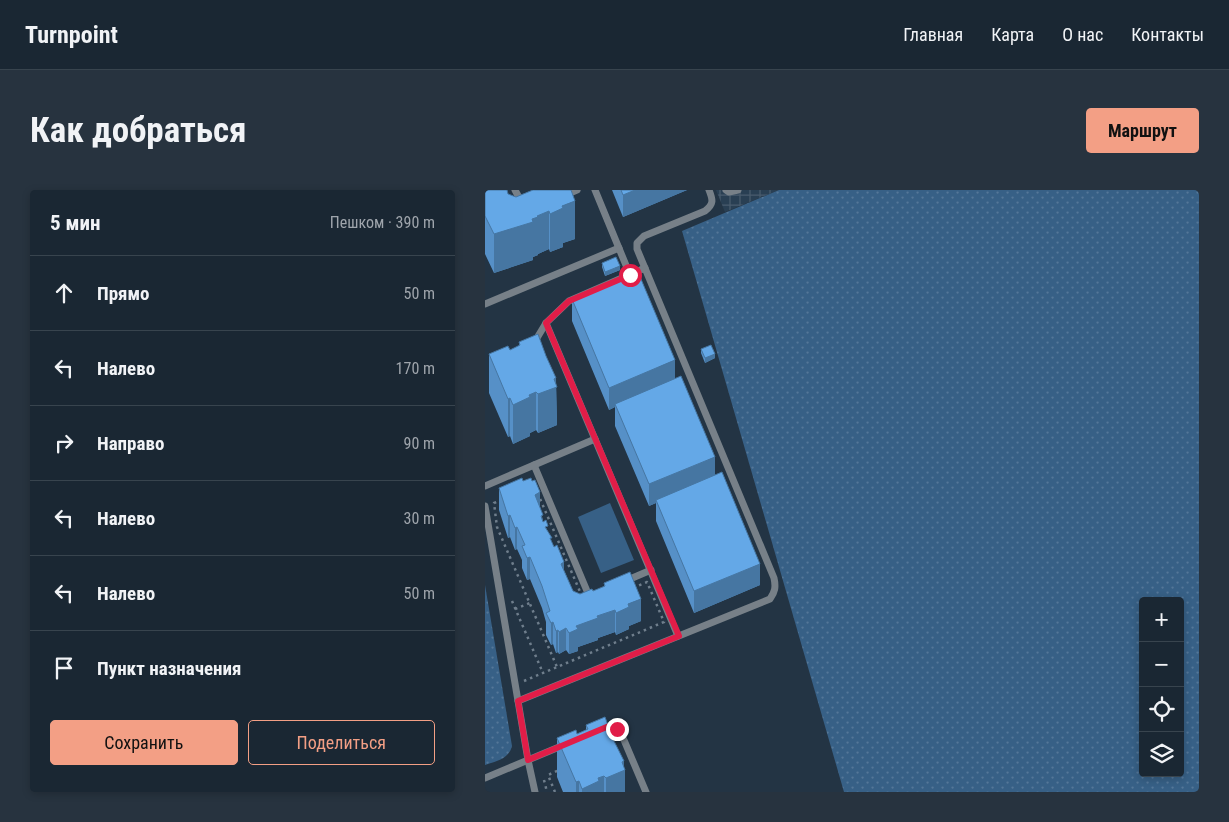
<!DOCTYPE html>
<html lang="ru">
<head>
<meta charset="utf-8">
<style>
	:root { --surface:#1a2733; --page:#27333f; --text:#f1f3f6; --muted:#9fa5ac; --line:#38444e; --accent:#f39f85 }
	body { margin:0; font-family:"Roboto Condensed",sans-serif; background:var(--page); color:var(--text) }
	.controls { position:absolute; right:15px; bottom:15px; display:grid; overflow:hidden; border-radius:5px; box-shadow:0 2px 8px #0003 }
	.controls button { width:45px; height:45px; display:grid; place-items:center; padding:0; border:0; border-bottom:1px solid var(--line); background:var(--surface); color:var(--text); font:25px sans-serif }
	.stop { position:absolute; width:15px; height:15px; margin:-11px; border:4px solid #e11d48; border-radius:50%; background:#fff }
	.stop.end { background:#e11d48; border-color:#fff; box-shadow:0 1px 5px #0008 }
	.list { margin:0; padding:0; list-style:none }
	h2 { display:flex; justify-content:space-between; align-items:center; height:65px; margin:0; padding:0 20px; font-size:21px }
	h2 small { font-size:16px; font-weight:400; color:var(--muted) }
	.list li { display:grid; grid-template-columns:32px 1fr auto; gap:15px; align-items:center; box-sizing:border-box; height:75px; padding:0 20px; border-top:1px solid var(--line) }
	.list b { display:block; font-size:19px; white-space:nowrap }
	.list em { font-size:16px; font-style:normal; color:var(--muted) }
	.actions { display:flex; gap:10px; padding:15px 20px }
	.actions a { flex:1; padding:11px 0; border:1px solid var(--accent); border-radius:5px; text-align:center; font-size:18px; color:var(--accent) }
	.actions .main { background:var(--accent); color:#111 }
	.icon { flex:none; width:28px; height:28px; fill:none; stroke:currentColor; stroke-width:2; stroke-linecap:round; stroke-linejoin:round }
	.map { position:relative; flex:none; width:714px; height:602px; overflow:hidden; border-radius:5px }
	header { display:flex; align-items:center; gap:30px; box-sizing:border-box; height:70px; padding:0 25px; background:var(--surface); border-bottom:1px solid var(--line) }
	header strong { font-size:24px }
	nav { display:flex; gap:28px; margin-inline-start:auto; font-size:18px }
	.intro { display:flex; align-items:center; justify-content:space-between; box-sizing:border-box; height:120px; padding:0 30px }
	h1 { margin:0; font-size:35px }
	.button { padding:12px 22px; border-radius:5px; background:var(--accent); color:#111; font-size:18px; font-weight:700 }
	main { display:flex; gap:30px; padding:0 30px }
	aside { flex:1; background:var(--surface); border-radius:5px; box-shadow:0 2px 8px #0003 }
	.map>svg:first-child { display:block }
	.industrial { fill:url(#industrial-grid) }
	.green { fill:url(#green-dots); fill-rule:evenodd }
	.pitch { fill:#376086 }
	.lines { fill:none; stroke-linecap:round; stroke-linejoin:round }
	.path { stroke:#6f7e8c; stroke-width:2.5; stroke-dasharray:2.5 4; stroke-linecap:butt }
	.lane { stroke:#778088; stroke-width:7 }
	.wall { fill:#5690c7 }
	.shaded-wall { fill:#4676a2 }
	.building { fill:#64a8e7; stroke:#4676a2 }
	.route { stroke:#e11d48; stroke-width:6 }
</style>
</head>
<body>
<header>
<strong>Turnpoint</strong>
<nav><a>Главная</a><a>Карта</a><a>О нас</a><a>Контакты</a></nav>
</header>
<div class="intro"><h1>Как добраться</h1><a class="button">Маршрут</a></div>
<main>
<aside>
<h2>5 мин<small>Пешком · 390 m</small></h2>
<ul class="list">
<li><svg class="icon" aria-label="ahead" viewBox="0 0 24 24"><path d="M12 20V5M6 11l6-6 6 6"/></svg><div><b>Прямо</b></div><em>50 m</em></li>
<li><svg class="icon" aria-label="left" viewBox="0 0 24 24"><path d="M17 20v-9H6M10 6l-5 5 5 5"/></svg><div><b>Налево</b></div><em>170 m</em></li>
<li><svg class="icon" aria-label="right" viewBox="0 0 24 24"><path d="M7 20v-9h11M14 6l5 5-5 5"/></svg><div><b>Направо</b></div><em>90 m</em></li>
<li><svg class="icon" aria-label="left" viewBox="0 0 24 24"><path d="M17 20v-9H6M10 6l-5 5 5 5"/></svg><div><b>Налево</b></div><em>30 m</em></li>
<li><svg class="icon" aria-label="left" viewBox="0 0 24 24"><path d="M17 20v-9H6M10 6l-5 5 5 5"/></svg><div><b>Налево</b></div><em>50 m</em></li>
<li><svg class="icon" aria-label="arrive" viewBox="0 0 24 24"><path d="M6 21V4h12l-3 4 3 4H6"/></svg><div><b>Пункт назначения</b></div></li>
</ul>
<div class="actions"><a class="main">Сохранить</a><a>Поделиться</a></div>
</aside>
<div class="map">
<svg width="714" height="602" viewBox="0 0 714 602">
	<defs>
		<pattern id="industrial-grid" width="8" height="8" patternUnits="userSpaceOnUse" patternTransform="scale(1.25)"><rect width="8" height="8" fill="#293f53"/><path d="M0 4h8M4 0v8" fill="none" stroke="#485b6d"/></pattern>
		<pattern id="green-dots" width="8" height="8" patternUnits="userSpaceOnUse" patternTransform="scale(1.25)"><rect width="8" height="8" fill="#376086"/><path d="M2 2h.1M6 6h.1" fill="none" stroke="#547798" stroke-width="1.8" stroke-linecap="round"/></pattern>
	</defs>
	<rect width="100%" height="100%" fill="#233444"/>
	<!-- industrial -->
	<path class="industrial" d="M231,0H294L240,22Z"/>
	<!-- green -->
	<g class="green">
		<path d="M294,0H714V602H359L197,41ZM658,411H695V583H658Z"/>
		<path d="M0,395L27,556C24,569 11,571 0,575Z"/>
	</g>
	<!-- pitch -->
	<path class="pitch" d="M125,313L149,370L116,383L93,327Z"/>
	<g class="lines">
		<!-- path -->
		<g class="path">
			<path d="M50,297L102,418L162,392L179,432L72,477L12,337L9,313Z"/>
			<path d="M27,411L58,483"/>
			<path d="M30,419L45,413"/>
			<path d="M39,491L72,477"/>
			<path d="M59,590L62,602"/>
			<path d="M70,602L63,585L74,580"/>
		</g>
		<!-- lane -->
		<g class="lane">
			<path d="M30,0L37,13"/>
			<path d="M110,0L145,85"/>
			<path d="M241,0L244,2L253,0"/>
			<path d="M78,6L92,0"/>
			<path d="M0,114L134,58"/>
			<path d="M61,133L193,446"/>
			<path d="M49,153L61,133L84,111L160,78"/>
			<path d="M49,275L102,401L106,404H110"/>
			<path d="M0,296L110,249"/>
			<path d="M0,316L43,570L0,588"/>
			<path d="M138,392L166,380"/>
			<path d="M33,511L285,409C290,402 291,397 289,388L152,59V53L159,46L220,21C229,14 228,10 224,0"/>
			<path d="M115,540C125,536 128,535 136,543L161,602"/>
			<path d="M50,602L43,570L79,555"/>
		</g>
	</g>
	<!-- wall -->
	<g class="wall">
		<path d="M0,0L23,4L31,7L48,0L90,49L78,53V57L65,62L64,59L53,64V65L48,67V70L9,83L0,64Z"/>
		<path d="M127,0H202L138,27Z"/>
		<path d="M117,73L135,80L120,86L117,77Z"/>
		<path d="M87,109L190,189L275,395L209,423L171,331V313L164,316L130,236V217L124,220L87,131Z"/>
		<path d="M34,152L71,196L72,235L53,243L51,240L45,243V246L28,254L25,246L23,247L4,203V164L25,160L34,156Z"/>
		<path d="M216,159L230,168L220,173L216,163Z"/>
		<path d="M38,291L55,317L58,331L63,342L67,353L88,401L95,404L108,401L119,397V393L156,431L144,436V439L131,445L130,442L113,448V450L93,457V461L84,464L81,460L74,464L73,462L71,463L68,454L66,455L61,445V432L57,418L45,389L42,390L37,378V370L32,359L30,360L25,347L23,348L14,320V298Z"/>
		<path d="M101,535L139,578L140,602H78L72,587V548L92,544L101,540Z"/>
	</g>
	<!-- shaded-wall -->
	<g class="shaded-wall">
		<path d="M150,0H202L138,27V5Z"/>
		<path d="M90,11V49L78,53V57L65,62V24L77,16Z"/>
		<path d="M64,21V59L53,64V65L48,67V70L9,83V44L47,29L52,26Z"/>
		<path d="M135,76V80L120,86V82Z"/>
		<path d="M230,164V168L220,173V168Z"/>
		<path d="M190,170V192L130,214V217L124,220V198Z"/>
		<path d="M71,188L72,235L53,243V204L69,189Z"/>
		<path d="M51,202V240L45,243V246L28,254V215L44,205Z"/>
		<path d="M25,208V246L23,247V209Z"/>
		<path d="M230,267V288L171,310V313L164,316V294Z"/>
		<path d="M55,302V324L50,305Z"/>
		<path d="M25,325V347L23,348V326Z"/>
		<path d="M32,337V359L30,360V338Z"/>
		<path d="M45,367V389L42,390V368Z"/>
		<path d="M79,372V394L76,374Z"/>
		<path d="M275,374V395L209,423V401Z"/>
		<path d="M156,409V431L144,436V439L131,445V423L143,414Z"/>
		<path d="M130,420V442L113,448V450L93,457V461L84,464V443L91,436L112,426Z"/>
		<path d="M68,432V454L66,455V433Z"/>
		<path d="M81,438V460L74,464V442Z"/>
		<path d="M73,440V462L71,463V441Z"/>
		<path d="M139,571V580H140V602H121V588L137,572Z"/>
		<path d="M119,586V602H97V599L113,588Z"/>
		<path d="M94,591V602H91V592Z"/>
	</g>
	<!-- building -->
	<g class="building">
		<path d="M0,0H22L23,4L31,7L48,0H86L90,11L77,16L78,18L65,24L64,21L52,26L53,27L47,29L48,32L9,44L0,26Z"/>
		<path d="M136,0H150L138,5Z"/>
		<path d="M131,67L135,76L120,82L117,73Z"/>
		<path d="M153,82L190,170L124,198L87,109Z"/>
		<path d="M53,144L61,166L71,188L69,189L72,197L53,204L51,202L44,205L45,207L28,215L25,208L23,209L4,164L23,156L25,160L35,155L34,152Z"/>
		<path d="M226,155L230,164L220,168L216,159Z"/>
		<path d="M196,186L230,267L164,294L130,214Z"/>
		<path d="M237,282L275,374L209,401L171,310Z"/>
		<path d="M37,288L38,291L46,288L47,291L50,290L55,302L50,305L58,325L56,326L58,332L61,330L63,336L60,337L67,348H65L69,357L72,355L79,372L76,374L88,401L95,404L107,399L108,401L120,396L119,393L145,382L156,409L143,414L144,417L131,423L130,420L112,426L113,428L91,436L93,439L84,443L81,438L74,442L73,440L71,441L68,432L66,433L61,423L65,421L57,396L45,367L42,368L37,356L40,355L32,337L30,338L25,325L23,326L14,298Z"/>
		<path d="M120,527L128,549L139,571L137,572L140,580L121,588L119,586L113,588L114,591L97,599L94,591L91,592L72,548L91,540L92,544L103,539L101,535Z"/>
	</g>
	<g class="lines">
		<!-- route -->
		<path class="route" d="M132,539L129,536H124L43,570L33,511L194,446L61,133L84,111L145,85"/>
	</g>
</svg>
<div class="controls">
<button>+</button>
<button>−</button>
<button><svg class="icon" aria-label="locate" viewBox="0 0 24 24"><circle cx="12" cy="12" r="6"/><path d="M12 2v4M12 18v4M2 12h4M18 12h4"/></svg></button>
<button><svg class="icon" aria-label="layers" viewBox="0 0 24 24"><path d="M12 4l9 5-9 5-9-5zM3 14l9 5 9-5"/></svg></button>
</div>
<div class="stop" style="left:145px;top:85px"></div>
<div class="stop end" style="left:132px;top:539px"></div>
</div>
</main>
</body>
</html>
